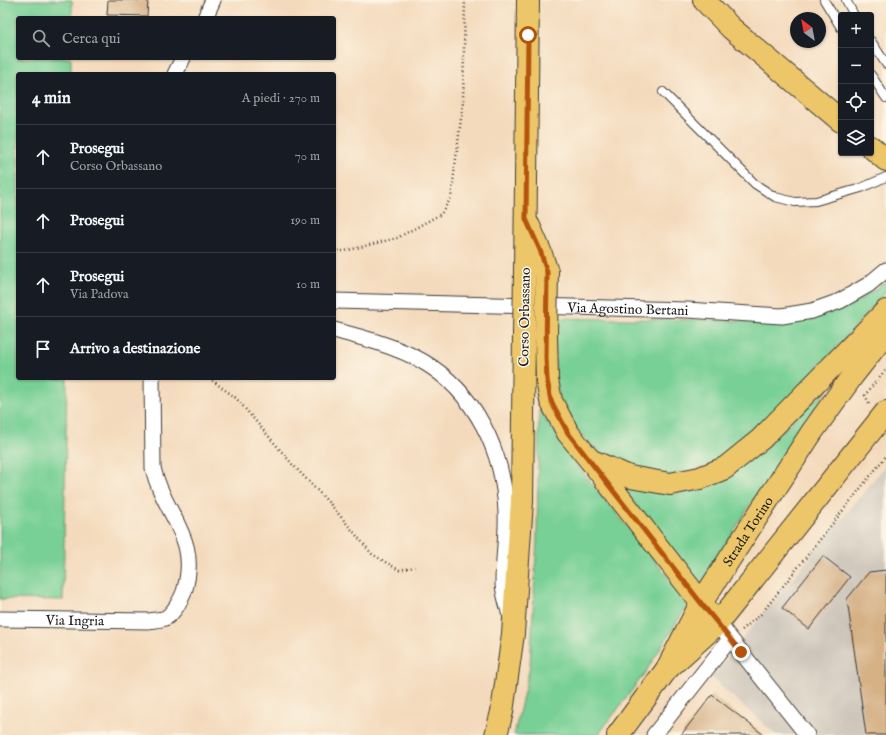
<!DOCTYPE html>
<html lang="it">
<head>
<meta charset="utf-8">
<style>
	:root { --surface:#171b24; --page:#20242c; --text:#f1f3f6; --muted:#9ea1a6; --line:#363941 }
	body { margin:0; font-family:"IM FELL English",serif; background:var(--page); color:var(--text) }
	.controls { position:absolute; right:12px; top:12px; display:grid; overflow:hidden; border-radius:4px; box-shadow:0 1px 3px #0004 }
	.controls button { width:36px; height:36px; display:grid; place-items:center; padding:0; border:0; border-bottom:1px solid var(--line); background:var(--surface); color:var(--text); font:20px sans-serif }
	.compass { position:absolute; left:790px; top:12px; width:36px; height:36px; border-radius:50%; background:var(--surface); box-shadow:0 1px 3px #0004; rotate:328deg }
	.stop { position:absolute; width:12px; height:12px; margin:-9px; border:3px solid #b45309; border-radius:50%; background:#fff }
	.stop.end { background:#b45309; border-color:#fff; box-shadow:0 1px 4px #0008 }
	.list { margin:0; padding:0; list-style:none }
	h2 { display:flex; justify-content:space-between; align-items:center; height:52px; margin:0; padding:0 16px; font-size:17px }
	h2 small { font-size:13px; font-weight:400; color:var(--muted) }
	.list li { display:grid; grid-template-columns:26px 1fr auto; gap:12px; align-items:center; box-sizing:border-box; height:64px; padding:0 16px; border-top:1px solid var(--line) }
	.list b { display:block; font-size:15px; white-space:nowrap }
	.list p { margin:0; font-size:13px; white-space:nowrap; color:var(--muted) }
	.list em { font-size:13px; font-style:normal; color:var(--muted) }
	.icon { flex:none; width:22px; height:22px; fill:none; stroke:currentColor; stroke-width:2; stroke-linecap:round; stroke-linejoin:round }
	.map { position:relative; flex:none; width:886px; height:735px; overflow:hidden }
	.search { position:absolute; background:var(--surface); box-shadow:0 1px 3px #0004; left:16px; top:16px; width:320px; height:44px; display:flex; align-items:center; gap:10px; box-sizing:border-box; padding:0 14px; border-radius:4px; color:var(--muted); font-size:15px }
	.panel { position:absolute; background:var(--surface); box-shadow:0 1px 3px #0004; left:16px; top:72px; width:320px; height:308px; border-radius:4px }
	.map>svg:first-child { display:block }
	.industrial { fill:#cbc3b8 }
	.green { fill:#79d096; stroke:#4a7659 }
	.building { fill:#d6b186 }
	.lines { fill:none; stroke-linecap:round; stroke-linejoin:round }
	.lane-casing { stroke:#3c3834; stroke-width:10 }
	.street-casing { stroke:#3c3834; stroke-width:17 }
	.primary-casing { stroke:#3c3834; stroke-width:24 }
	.highway-casing { stroke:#3c3834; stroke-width:24 }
	.path { stroke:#3c3834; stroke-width:2.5; stroke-dasharray:1 3; stroke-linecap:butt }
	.lane { stroke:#fff; stroke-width:8 }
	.street { stroke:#fff; stroke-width:15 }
	.primary { stroke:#ecc669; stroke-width:22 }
	.highway { stroke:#ecc669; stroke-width:22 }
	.primary-bridge-casing { stroke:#3c3834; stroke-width:24; stroke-linecap:butt }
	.primary-bridge { stroke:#ecc669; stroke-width:22 }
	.route { stroke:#b45309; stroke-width:5 }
	.labels { text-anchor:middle; stroke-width:3; stroke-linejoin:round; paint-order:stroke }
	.street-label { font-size:14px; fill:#1c1c1c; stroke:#fcf5e5 }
</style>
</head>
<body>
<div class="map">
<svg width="886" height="735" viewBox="0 0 886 735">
	<rect width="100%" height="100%" fill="#fcf5e5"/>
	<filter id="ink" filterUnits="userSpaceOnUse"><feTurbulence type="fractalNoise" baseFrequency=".025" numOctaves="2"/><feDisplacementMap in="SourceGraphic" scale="8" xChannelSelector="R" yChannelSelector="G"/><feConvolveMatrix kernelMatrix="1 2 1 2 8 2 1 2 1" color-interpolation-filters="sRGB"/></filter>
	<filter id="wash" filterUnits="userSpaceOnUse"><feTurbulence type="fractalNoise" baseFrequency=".012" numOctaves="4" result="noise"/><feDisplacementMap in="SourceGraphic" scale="16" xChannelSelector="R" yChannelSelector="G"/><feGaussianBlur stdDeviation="0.9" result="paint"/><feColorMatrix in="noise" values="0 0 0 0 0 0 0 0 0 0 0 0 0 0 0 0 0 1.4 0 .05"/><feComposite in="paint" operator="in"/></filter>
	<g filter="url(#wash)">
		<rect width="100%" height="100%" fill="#f4dabc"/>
		<!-- industrial -->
		<path class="industrial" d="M886,465V735H776L711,677Z"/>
		<!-- green -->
		<g class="green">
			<path d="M0,0H72V18H18V58H71V74H18V378H67L63,600L0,599Z"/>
			<path d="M886,281V292L792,397L754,433L720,460L705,467L671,475L634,470L603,455L588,442L577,430L560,399L555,378L556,318L780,321C803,319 826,316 847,307C861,300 874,290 886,281Z"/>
			<path d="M829,387L745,513L700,588L622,487L665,493H679L703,489L728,476L765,447Z"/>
			<path d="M539,409L574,461L689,603L645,673L598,735H514L530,666L537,539Z"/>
		</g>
		<g id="blocks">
			<!-- building -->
			<g class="building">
				<path d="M108,0H148L147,16L107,15Z"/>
				<path d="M823,556L850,577L809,629L782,608Z"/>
				<path d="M886,570V735H866L847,599L869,572Z"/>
				<path d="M712,695L764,735H681Z"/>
			</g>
		</g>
	</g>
	<g filter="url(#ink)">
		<use href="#blocks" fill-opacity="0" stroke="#3c3834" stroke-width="1"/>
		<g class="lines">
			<defs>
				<g id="lane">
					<path d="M824,0L841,28"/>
					<path d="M846,0L854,15"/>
					<path d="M871,41L886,64"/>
					<path d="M871,75L886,98"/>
					<path d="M663,92L755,184L775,197L795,202L816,201L861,188L886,177"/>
				</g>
				<g id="street">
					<path d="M205,18L213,0"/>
					<path d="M175,74L183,58"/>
					<path id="s1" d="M334,301L687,310L782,316L812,311L840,301L868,285L886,270"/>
					<path d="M334,330C364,338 395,346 422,361C476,392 504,453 506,513C507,536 503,559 503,583C503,592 507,603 509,612"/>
					<path id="s2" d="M0,619L149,621C154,620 163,620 167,617C174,612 181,600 184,592C201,537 164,516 153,468L152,378"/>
					<path d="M718,623L807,735"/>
					<path d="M654,735L730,639"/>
				</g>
				<g id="primary">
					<path d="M529,226L540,251L547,272"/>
					<path d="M525,271L528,0"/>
					<path d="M546,336L547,380L551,401L568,433L590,460L630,477L670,484L700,478L725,468L761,439L886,311"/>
					<path d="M591,461L710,614"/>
					<path d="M496,735L502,712L513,634L522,501L524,335"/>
					<path id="s3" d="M618,735L667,669L701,603L812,432L853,375L886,333"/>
				</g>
				<g id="highway">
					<path d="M704,0L731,28L841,121"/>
					<path d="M871,147L886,160"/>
					<path d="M667,669L718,623L886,412"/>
				</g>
			</defs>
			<!-- lane casing -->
			<use href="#lane" class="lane-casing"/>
			<!-- street casing -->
			<use href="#street" class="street-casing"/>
			<!-- primary casing -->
			<use href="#primary" class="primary-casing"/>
			<!-- highway casing -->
			<use href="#highway" class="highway-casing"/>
			<!-- path -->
			<g class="path">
				<path d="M334,251H345L397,238L441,214L451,198L463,103L465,0"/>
				<path d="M209,378L236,398L293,465L331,505L372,554L399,570L415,567"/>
				<path d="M869,403L865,395L886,369"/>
				<path d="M742,630L761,614L886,456"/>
			</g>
			<!-- lane -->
			<use href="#lane" class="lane"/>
			<!-- street -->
			<use href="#street" class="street"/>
			<!-- primary -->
			<use href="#primary" class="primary"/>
			<!-- highway -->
			<use href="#highway" class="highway"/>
			<defs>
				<g id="primary-bridge">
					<path d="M524,335L525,271"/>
					<path d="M546,336L547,272"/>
				</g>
			</defs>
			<!-- primary-bridge casing -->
			<use href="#primary-bridge" class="primary-bridge-casing"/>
			<!-- primary-bridge -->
			<use href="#primary-bridge" class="primary-bridge"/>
		</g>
	</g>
	<g class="lines" filter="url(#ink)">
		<!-- route -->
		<path class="route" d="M528,35L526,219L540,250L547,272L546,358L547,380L551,401L568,433L701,603L741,652"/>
	</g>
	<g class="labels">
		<!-- street labels -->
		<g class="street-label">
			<text dy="5" stroke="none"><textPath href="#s1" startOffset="294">Via Agostino Bertani</textPath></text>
			<text transform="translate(524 317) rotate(-89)" y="5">Corso Orbassano</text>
			<text dy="5" stroke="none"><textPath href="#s3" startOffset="242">Strada Torino</textPath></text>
			<text dy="5" stroke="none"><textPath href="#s2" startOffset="75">Via Ingria</textPath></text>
		</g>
	</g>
</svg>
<div class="controls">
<button>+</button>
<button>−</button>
<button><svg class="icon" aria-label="locate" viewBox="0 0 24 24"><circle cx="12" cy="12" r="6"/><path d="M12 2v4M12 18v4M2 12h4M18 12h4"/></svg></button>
<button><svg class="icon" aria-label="layers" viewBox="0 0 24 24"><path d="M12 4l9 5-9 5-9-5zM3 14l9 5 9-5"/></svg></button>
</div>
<svg class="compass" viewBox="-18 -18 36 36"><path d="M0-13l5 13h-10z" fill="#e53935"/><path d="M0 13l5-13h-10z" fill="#9ea1a6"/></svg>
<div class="stop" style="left:528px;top:35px"></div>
<div class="stop end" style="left:741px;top:652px"></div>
<div class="search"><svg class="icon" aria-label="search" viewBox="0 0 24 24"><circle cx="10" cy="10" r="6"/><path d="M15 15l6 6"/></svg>Cerca qui</div>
<section class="panel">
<h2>4 min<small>A piedi · 270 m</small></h2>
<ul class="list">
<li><svg class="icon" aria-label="ahead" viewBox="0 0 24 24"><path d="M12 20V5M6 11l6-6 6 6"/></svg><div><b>Prosegui</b><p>Corso Orbassano</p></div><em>70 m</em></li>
<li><svg class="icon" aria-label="ahead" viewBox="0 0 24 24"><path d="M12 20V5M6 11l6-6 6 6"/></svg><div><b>Prosegui</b></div><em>190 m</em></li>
<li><svg class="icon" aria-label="ahead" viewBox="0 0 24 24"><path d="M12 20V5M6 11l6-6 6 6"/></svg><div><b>Prosegui</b><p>Via Padova</p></div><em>10 m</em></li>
<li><svg class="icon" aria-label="arrive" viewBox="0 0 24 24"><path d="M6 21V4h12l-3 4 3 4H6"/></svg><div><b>Arrivo a destinazione</b></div></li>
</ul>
</section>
</div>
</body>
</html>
